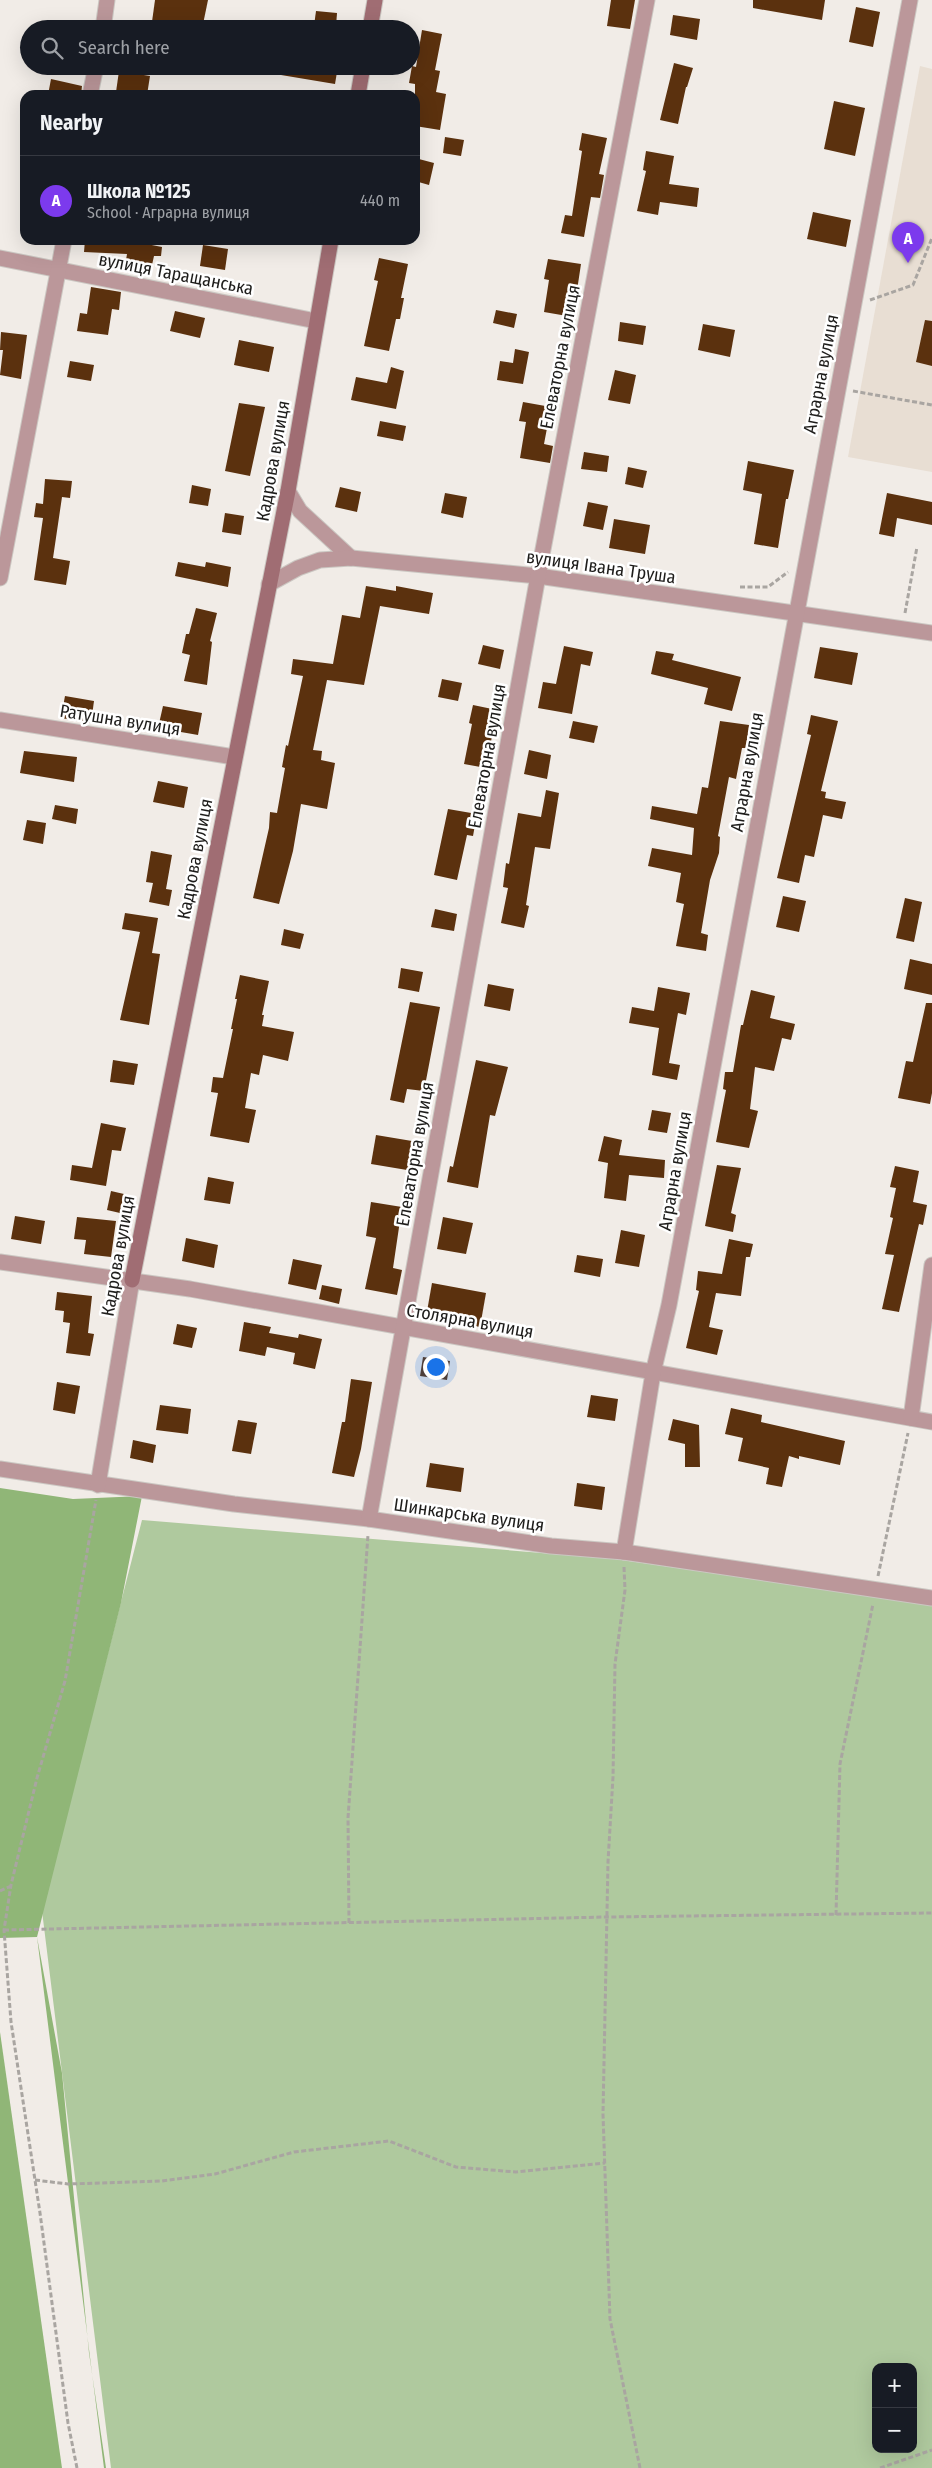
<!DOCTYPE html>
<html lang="en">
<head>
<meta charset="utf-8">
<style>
	:root { --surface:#171b24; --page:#242831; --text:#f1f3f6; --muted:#9ea1a6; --line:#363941; --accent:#7c3aed }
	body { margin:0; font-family:"Fira Sans Condensed",sans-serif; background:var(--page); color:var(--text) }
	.controls { position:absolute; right:15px; bottom:15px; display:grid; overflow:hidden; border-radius:10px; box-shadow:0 5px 20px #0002 }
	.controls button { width:45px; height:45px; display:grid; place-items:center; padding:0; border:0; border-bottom:1px solid var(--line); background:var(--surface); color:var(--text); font:25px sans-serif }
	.you { position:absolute; left:435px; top:1366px; width:18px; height:18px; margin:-12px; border:4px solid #fff; border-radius:50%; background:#1a73e8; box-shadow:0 0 0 8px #1a73e833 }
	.badge { display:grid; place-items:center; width:32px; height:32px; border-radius:50%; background:var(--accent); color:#fff; font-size:16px; font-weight:700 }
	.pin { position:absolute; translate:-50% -41px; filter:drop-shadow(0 1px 2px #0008) }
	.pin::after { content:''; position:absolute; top:26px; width:18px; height:15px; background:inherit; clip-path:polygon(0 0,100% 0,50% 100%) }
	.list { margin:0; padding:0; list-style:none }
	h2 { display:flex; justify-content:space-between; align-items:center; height:65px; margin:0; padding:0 20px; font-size:21px }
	h2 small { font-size:16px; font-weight:400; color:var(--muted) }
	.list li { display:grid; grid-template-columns:32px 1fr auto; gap:15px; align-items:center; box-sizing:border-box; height:90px; padding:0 20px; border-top:1px solid var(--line) }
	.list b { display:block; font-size:19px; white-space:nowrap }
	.list p { margin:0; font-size:16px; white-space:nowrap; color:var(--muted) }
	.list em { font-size:16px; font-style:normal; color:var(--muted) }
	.icon { flex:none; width:28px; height:28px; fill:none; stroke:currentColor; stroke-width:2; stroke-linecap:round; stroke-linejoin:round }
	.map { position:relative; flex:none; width:932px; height:2468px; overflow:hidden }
	.search { position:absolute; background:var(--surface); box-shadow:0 5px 20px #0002; left:20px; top:20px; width:400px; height:55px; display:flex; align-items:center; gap:12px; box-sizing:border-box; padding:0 18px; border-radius:28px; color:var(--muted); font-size:19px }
	.panel { position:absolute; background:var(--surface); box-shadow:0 5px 20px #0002; left:20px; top:90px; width:400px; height:155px; border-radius:15px }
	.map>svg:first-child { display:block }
	.built { fill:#e8ded3 }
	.green { fill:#afc99e; fill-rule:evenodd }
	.forest { fill:#90b677 }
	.building { fill:#5b310e }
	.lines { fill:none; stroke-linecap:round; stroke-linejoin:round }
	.street-casing { stroke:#cbc7c2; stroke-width:17 }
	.secondary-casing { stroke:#cbc7c2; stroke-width:17 }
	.path { stroke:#a9a5a1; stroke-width:3; stroke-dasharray:5 2.5; stroke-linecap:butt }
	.street { stroke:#bb979a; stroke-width:15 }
	.secondary { stroke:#a06d73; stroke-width:15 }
	.labels { text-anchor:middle; stroke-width:5; stroke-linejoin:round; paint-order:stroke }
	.street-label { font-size:18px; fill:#1e1d1b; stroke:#fff }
</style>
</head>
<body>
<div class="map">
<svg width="932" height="2468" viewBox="0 0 932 2468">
	<rect width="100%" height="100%" fill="#f1ece7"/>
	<!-- built -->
	<path class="built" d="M920,66L932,69V472L848,457Z"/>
	<!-- green -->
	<path class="green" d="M142,1520L615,1559L932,1605V2468H111L42,1911ZM876,2367H913V2449H876Z"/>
	<!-- forest -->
	<g class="forest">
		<path d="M0,1488L73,1499L142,1496L121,1603L37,1937L62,2073L89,2353L106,2468H104L37,1937L0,1938Z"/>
		<path d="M0,2032L62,2468H0Z"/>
	</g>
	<!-- building -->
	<g class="building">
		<path d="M155,0H208L202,29H151Z"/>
		<path d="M611,0H635L630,29L607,26Z"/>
		<path d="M753,0H825L822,20L753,8Z"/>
		<path d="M856,7L880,12L873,47L849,42Z"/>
		<path d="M316,11L337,13L336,27L314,26Z"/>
		<path d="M673,15L700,19L697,40L670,35Z"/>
		<path d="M422,30L442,34L435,70L440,71L436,92L446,94L440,130L415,126V84L409,83L412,66L416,67Z"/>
		<path d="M674,63L693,68L687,87H686L678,124L660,120Z"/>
		<path d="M275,66H338L335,84L275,74Z"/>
		<path d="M119,71L150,76L147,95L116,92Z"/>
		<path d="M51,79L82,86L81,95H48Z"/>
		<path d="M834,101L865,108L855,156L824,149Z"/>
		<path d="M582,133L607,138L599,174L604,175L600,198L591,197L584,237L561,233L565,215L572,216L582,151L579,150Z"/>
		<path d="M445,137L464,140L461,156L443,153Z"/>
		<path d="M646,151L674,156L669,184L699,188L697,207L660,202L658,215L637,211L646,171L643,170Z"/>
		<path d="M415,158L434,163L429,185L415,181Z"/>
		<path d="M813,212L851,220L846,247L807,239Z"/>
		<path d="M85,240H126L162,247L161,256H154L152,265L126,260L127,254L84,252Z"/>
		<path d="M203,245L228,249L225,270L200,266Z"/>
		<path d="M379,258L408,264L401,298H404L400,319H396L389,351L364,346L378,281L374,280Z"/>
		<path d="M548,259L581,264L573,317L544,312L549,280L544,279Z"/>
		<path d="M91,287L121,292L119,310L112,309L108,335L77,331L80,313L87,314Z"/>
		<path d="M496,310L517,314L514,328L493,323Z"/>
		<path d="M175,311L205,318L200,338L170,331Z"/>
		<path d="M925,320L932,321V366L916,362Z"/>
		<path d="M620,322L646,326L643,345L618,341Z"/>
		<path d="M703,324L735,330L730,357L698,350Z"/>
		<path d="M1,332L27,335L21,379L0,375L3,350H0Z"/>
		<path d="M239,340L274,347L269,372L234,365Z"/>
		<path d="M515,349L529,352L523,384L497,380L500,361L513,363Z"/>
		<path d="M70,361L94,365L91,381L67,377Z"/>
		<path d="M391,367L404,371L396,409L351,400L356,377L387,383Z"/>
		<path d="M615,370L636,375L630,404L608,400Z"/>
		<path d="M523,402L551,407L544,444L553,446L550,463L520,458L526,422L519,421Z"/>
		<path d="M239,403L265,407L250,476L225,471Z"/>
		<path d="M380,421L406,426L403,441L377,436Z"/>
		<path d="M584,452L609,456L607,472L581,469Z"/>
		<path d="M748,461L794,470L788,499H786L778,548L754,544L762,494L743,490Z"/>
		<path d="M628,467L647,471L643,488L625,484Z"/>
		<path d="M45,479L72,481L70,498L62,497L53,558L70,561L66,585L34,580L43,518L34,517L36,503L43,504Z"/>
		<path d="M192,485L211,489L208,506L189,503Z"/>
		<path d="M340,487L361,492L357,512L335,507Z"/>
		<path d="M445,493L467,497L463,518L441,513Z"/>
		<path d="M887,493L932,502V525L897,518L894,537L879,534Z"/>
		<path d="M588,502L608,506L603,530L583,526Z"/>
		<path d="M225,513L244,516L241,535L222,532Z"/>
		<path d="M614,519L650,525L645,554L609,548Z"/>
		<path d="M178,562L205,567L206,562L231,567L228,587L175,576Z"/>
		<path d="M366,586L396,591V586L433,593L429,614L380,606L364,685L327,680L313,750L322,751L321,760L335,763L327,809L301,804L293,851L279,904L253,898L269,828L270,812L277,813L285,768L282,767L286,745L288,746L303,676L291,674L293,659L333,664L342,615L360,618Z"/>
		<path d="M196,608L217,613L210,641L212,642L207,685L184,681L190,655L182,653L186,634H189Z"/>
		<path d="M483,645L504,650L500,669L478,664Z"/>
		<path d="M564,646L593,652L590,666L581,664L572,714L538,708L543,682L556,684Z"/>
		<path d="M820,647L858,653L852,685L814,678Z"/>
		<path d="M656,651L674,654L672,660L741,677L732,711L704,704L708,688L651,674Z"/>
		<path d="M442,679L462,683L458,701L438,697Z"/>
		<path d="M65,696L94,701L91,723L61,718Z"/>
		<path d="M473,705L497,710L486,768L464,764L472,724L469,723Z"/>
		<path d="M163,706L202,713L198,735L158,728Z"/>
		<path d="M811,715L838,721L821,791L826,792L825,798L846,802L842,819L823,815L814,857L805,855L799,883L777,878L811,735L807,734Z"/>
		<path d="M573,721L598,726L594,743L569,738Z"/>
		<path d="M720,721L749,725L746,748H742L736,779L729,777L718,836L720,837L719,853L710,880L701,933L708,935L706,951L676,946L684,904L676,902L681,873L648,866L652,848L692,855L694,828L650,819L652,806L697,814L702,787L708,788Z"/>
		<path d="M529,750L551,755L547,779L524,774Z"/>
		<path d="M24,751L77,757L74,782L20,773Z"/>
		<path d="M158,781L188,787L184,808L153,802Z"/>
		<path d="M546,790L559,793L550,849L535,847L526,905L529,906L524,928L501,923L508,888L503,887L506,863L509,864L518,813L541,817Z"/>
		<path d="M55,805L78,809L76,824L52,819Z"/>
		<path d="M448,809L477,814L473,836L467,835L457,880L434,875Z"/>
		<path d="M27,820L46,823L43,844L23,840Z"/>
		<path d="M151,851L172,855L166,889L172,890L169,906L149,902L153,883L146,882Z"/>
		<path d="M783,896L806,901L799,932L776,927Z"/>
		<path d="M905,898L922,902L914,942L896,938Z"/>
		<path d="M435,909L457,914L454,931L431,927Z"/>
		<path d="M125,913L158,918L152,953L160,954L149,1025L120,1020L140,932L122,929Z"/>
		<path d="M284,929L304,934L300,949L281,945Z"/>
		<path d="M910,959L932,964V995L904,989Z"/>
		<path d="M401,968L423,972L419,992L398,988Z"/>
		<path d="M240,975L269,981L262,1015H264L262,1026L294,1032L288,1061L263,1055L259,1075L251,1073L245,1108L256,1110L249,1143L210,1136L218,1093L211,1092L213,1077L223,1078L233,1029H231L237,999H235Z"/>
		<path d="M488,984L514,989L510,1011L484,1006Z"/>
		<path d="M658,987L690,993L686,1015L678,1013L669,1063L680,1065L677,1080L652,1075L659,1028L629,1023L632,1007L654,1011Z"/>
		<path d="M751,990L775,996L770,1018L795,1024L791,1040L782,1038L774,1071L755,1067L750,1109L758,1111L749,1148L716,1142L726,1090L723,1089L725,1072H733L741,1025H743Z"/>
		<path d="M410,1002L440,1007L424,1091L407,1089L404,1103L390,1100Z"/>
		<path d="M926,1003H932V1093L930,1104L898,1098L906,1061L913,1062Z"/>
		<path d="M113,1060L138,1064L134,1085L110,1082Z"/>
		<path d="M476,1060L508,1067L495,1116L490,1115L478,1188L447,1182L450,1166L453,1167Z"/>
		<path d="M652,1110L671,1113L667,1133L648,1130Z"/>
		<path d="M101,1123L126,1128L121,1151L112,1150L106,1186L70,1180L72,1165L92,1168Z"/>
		<path d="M376,1135L418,1142L413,1171L371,1164Z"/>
		<path d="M604,1136L622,1140L619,1155L665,1160L664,1178L629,1175L626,1201L604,1198L608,1163L598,1161Z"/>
		<path d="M717,1165L741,1168L731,1213L736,1215L733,1232L705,1226Z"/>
		<path d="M895,1166L919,1171L913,1202L927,1205L923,1225L919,1224L899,1312L882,1309L894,1255L885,1254L893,1218L890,1217L896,1188L890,1187Z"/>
		<path d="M208,1177L234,1182L230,1204L204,1200Z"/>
		<path d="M111,1191L124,1194L120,1213L107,1210Z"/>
		<path d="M371,1202L402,1207L393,1268L402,1270L397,1295L365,1289L376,1238L366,1236Z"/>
		<path d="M15,1216L45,1221L41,1244L11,1239Z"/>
		<path d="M77,1217L116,1221L111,1257L84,1254L86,1240L74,1239Z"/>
		<path d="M443,1217L473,1223L466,1254L437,1249Z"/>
		<path d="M621,1230L645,1235L639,1267L615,1263Z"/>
		<path d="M186,1238L218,1245L214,1268L182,1261Z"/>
		<path d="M729,1239L753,1244L750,1257H746L741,1296L716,1293L709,1327L723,1330L717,1355L686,1348L699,1291L696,1290L698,1271L722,1274Z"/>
		<path d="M577,1255L603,1259L600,1277L574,1272Z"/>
		<path d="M293,1259L322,1265L316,1290L288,1284Z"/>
		<path d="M432,1283L486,1293L480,1327L426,1317Z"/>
		<path d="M322,1285L342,1289L339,1304L319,1299Z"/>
		<path d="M57,1292L92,1296L88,1333L94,1334L90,1356L66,1353L70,1323L63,1322L64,1311L55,1310Z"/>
		<path d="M244,1322L271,1327L269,1333L298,1338L299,1334L322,1339L315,1369L293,1364L295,1353L267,1347L265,1356L239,1351Z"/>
		<path d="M177,1324L197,1328L192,1348L173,1344Z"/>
		<path d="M423,1357L450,1361L447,1380L420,1376Z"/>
		<path d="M351,1379L372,1382L361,1449L354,1477L332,1473L342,1422H345Z"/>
		<path d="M57,1382L80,1386L75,1414L53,1410Z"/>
		<path d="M591,1395L618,1399L615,1421L587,1417Z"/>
		<path d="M160,1405L191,1409L188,1434L156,1430Z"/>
		<path d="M731,1408L762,1415L761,1422L845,1441L840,1465L799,1456V1459L789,1456L782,1487L766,1484L769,1468L738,1461L743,1438L725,1434Z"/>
		<path d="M673,1419L699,1425L700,1467H685V1444L668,1440Z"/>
		<path d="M238,1420L257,1423L251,1454L232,1451Z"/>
		<path d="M133,1440L156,1445L153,1463L130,1458Z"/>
		<path d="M430,1463L464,1468L461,1492L426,1487Z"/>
		<path d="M577,1483L605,1487L602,1510L574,1506Z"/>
	</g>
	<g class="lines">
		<defs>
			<g id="street">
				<path d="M103,29L107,0"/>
				<path d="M90,95L96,66"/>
				<path d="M0,258L316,321"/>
				<path d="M288,491L300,511L351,558"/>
				<path d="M0,578L64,240"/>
				<path d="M269,584L298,568L320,560L351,558L538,576L932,633"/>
				<path d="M0,720L234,757"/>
				<path d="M0,1262L190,1289L932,1422"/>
				<path d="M911,1418L932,1265"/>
				<path d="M0,1469L234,1504L369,1519L551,1546L624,1552L932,1598"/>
				<path d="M98,1485L132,1280"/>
				<path d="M369,1519L538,576L647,0"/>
				<path d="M624,1552L653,1373L669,1305L910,0"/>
			</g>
			<g id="secondary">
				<path d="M370,29L375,0"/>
				<path d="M358,95L363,66"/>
				<path d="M132,1280L288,491L331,240"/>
			</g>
		</defs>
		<!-- street casing -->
		<use href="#street" class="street-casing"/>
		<!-- secondary casing -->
		<use href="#secondary" class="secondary-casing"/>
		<!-- path -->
		<g class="path">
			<path d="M870,300L913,285L932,238"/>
			<path d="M853,391L932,405"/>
			<path d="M740,587H768L788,572"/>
			<path d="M905,613L917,547"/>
			<path d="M624,1567L625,1590L615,1664L613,1777L608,1862L603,2114L610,2319L640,2468"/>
			<path d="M878,1576L908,1433"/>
			<path d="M0,1891L11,1886"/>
			<path d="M836,1915L840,1764L873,1604"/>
			<path d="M349,1923L348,1818L368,1535"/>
			<path d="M4,1930L607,1917L932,1913"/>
			<path d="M35,2180L68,2184L162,2181L215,2174L294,2152L389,2141L456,2167L516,2172L605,2163"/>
			<path d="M77,2468L68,2423L40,2213L11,2022L4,1930L11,1885L37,1778L65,1681L96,1500"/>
			<path d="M880,2468L932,2450"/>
		</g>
		<!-- street -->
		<use href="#street" class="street"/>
		<!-- secondary -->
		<use href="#secondary" class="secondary"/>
	</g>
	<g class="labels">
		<!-- street labels -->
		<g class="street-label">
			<text transform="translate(176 274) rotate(11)" y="6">вулиця Таращанська</text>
			<text transform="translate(560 357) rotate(-79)" y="6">Елеваторна вулиця</text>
			<text transform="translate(821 374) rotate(-79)" y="6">Аграрна вулиця</text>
			<text transform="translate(273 461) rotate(-80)" y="6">Кадрова вулиця</text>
			<text transform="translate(601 567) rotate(8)" y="6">вулиця Івана Труша</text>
			<text transform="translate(120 720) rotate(9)" y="6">Ратушна вулиця</text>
			<text transform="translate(487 756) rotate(-80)" y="6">Елеваторна вулиця</text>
			<text transform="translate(747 772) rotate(-80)" y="6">Аграрна вулиця</text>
			<text transform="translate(195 859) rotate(-79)" y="6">Кадрова вулиця</text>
			<text transform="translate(415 1154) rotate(-80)" y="6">Елеваторна вулиця</text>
			<text transform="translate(675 1171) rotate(-80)" y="6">Аграрна вулиця</text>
			<text transform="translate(118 1256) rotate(-80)" y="6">Кадрова вулиця</text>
			<text transform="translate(470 1321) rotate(10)" y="6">Столярна вулиця</text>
			<text transform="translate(469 1515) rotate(8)" y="6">Шинкарська вулиця</text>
		</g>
	</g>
</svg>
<div class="controls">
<button>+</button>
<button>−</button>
</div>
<div class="you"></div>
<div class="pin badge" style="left:908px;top:263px">A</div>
<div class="search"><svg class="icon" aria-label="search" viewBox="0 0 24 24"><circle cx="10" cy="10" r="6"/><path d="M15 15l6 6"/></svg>Search here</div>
<section class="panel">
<h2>Nearby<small></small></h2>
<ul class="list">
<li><span class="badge">A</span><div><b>Школа №125</b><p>School · Аграрна вулиця</p></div><em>440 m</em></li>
</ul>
</section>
</div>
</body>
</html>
